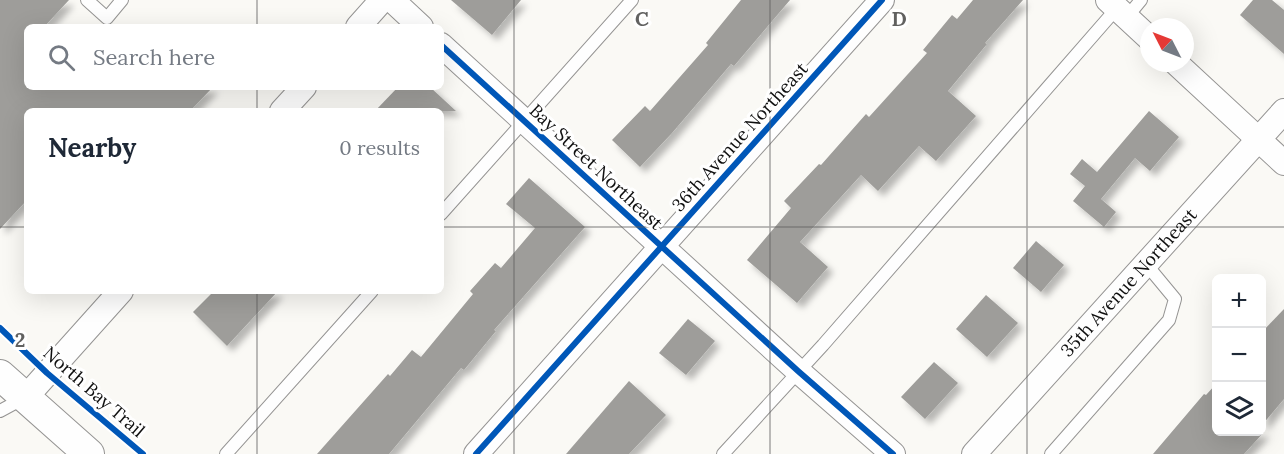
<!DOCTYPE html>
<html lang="en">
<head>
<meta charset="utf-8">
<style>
	:root { --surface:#fff; --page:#f6f6f7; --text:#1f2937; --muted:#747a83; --line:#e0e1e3 }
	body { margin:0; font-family:Lora,serif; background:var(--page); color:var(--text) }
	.controls { position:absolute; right:18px; bottom:18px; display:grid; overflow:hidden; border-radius:9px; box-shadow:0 6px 24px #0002 }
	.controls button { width:54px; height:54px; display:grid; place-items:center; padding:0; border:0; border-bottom:2px solid var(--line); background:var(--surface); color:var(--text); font:30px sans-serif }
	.compass { position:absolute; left:1140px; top:18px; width:54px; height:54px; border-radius:50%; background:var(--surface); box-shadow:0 6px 24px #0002; rotate:312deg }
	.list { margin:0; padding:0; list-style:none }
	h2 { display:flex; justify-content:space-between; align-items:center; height:78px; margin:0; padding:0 24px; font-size:26px }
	h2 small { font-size:20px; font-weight:400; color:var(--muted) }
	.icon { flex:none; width:33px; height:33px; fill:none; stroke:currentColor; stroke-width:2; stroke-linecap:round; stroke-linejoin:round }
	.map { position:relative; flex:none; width:1284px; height:454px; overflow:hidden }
	.search { position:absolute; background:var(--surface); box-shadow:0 6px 24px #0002; left:24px; top:24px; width:420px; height:66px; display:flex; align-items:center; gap:15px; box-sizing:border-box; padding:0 21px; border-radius:9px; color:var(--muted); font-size:22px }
	.panel { position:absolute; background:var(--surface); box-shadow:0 6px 24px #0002; left:24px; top:108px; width:420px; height:186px; border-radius:9px }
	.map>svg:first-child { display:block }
	.building { fill:#9e9d9a; filter:url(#shadow) }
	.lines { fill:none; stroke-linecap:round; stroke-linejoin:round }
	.service-casing { stroke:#959493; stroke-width:14 }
	.minor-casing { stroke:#959493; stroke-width:26 }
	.tertiary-casing { stroke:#959493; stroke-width:32 }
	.service { stroke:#fefefe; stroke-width:12 }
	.minor { stroke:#fefefe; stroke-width:24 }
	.tertiary { stroke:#fefefe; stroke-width:30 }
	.cycleway-casing { stroke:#fff; stroke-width:10 }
	.cycleway { stroke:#0057b8; stroke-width:6 }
	.grid { fill:none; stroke:#616160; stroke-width:1.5; stroke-opacity:0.55 }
	.labels { text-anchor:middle; stroke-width:6; stroke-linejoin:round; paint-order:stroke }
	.street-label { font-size:18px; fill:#0f0f0f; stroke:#fff }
	.grid-label { font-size:20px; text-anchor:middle; font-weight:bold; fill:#616160; stroke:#fff; stroke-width:6; stroke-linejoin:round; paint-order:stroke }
</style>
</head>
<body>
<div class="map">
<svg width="1284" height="454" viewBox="0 0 1284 454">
	<defs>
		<filter id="shadow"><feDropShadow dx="5.5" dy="5.5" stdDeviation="3" flood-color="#0004"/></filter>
	</defs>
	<rect width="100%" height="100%" fill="#faf9f5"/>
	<!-- building -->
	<g class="building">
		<path d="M0,0H69L44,27H27V87H213L190,111H27V200L0,229Z"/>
		<path d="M451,0H521L492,35Z"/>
		<path d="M741,0H790L734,66L731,64L672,133L640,167L612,140L645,106L650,111L708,45L706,43Z"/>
		<path d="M973,0H1023L985,43L987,44L948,91L976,116L936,161L919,146L878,191L861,175L800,242L828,267L797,303L747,260L791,208L784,201L819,164L821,165L866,114L869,117L927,53L923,50L952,15L957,19Z"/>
		<path d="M1253,0H1272L1284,10V54L1240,15Z"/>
		<path d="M398,87H430L456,111H375Z"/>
		<path d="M1149,111L1179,137L1150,171L1135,158L1101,199L1116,212L1104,227L1073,201L1085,186L1070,174L1082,159L1097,172Z"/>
		<path d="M529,178L585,227L494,330L496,331L464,370L461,368L389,454H317L388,374L390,376L412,350L421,357L473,294L470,291L495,263L501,268L535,228L506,204Z"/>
		<path d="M1036,241L1064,265L1041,292L1013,268Z"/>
		<path d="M214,291H278L227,346L193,312Z"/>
		<path d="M986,295L1018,323L987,357L956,329Z"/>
		<path d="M1284,309V399L1262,425V332Z"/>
		<path d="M688,319L715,341L686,375L659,353Z"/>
		<path d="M934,362L958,383L925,419L901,397Z"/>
		<path d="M629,381L666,415L629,454H566Z"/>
		<path d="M1216,384V432H1264L1244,454H1153L1204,394L1206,395Z"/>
	</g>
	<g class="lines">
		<defs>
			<g id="service">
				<path d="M87,0L107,18L122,0"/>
				<path d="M1127,17L1141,0"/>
				<path d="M441,214L632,0"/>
				<path d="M0,411L24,398"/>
				<path d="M226,454L372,291"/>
				<path d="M723,454L823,345L1117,8"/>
				<path d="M1051,454L1169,320L1175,299L1146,264"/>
			</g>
			<g id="minor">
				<path d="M392,0L421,27"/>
				<path d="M1108,0L1149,38"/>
				<path d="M358,27L382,0"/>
				<path d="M441,45L798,371L893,454"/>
				<path d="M1176,63L1284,163"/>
				<path d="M282,111L304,87"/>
				<path d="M26,397L121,291"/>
				<path d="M476,454L882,0"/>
				<path id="s1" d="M974,454L1284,111"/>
			</g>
			<path id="tertiary" d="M0,375L89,454"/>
		</defs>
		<!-- service casing -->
		<use href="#service" class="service-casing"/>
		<!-- minor casing -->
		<use href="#minor" class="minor-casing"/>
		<!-- tertiary casing -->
		<use href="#tertiary" class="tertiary-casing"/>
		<!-- service -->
		<use href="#service" class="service"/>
		<!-- minor -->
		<use href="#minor" class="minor"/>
		<!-- tertiary -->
		<use href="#tertiary" class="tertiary"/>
		<defs>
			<g id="cycleway">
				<path d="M441,45L798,371L893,454"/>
				<path d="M0,328L47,373L143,454"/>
				<path d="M476,454L882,0"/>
			</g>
		</defs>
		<!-- cycleway casing -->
		<use href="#cycleway" class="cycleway-casing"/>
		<!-- cycleway -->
		<use href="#cycleway" class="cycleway"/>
	</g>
	<!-- grid -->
	<path class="grid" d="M257,0V27M514,0V454M770,0V454M1027,0V454M257,87V111M0,227H27M441,227H1284M257,291V454"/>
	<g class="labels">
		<!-- street labels -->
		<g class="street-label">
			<text transform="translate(740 137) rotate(-48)" y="6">36th Avenue Northeast</text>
			<text transform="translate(596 167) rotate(43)" y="6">Bay Street Northeast</text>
			<text dy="6" stroke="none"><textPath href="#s1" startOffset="231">35th Avenue Northeast</textPath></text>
			<text transform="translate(94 392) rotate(41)" y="6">North Bay Trail</text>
		</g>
	</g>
	<g class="grid-label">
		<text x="642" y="26">C</text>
		<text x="899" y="26">D</text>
		<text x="20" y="347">2</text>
	</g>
</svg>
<div class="controls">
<button>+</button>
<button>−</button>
<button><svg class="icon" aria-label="layers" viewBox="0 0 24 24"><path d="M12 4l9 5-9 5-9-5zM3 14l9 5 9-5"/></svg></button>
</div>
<svg class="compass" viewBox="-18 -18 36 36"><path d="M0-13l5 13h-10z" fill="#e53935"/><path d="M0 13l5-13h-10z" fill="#747a83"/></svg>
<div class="search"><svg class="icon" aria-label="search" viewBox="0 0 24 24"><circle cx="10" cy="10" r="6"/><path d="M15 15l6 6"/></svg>Search here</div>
<section class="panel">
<h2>Nearby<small>0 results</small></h2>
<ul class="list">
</ul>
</section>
</div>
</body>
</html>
